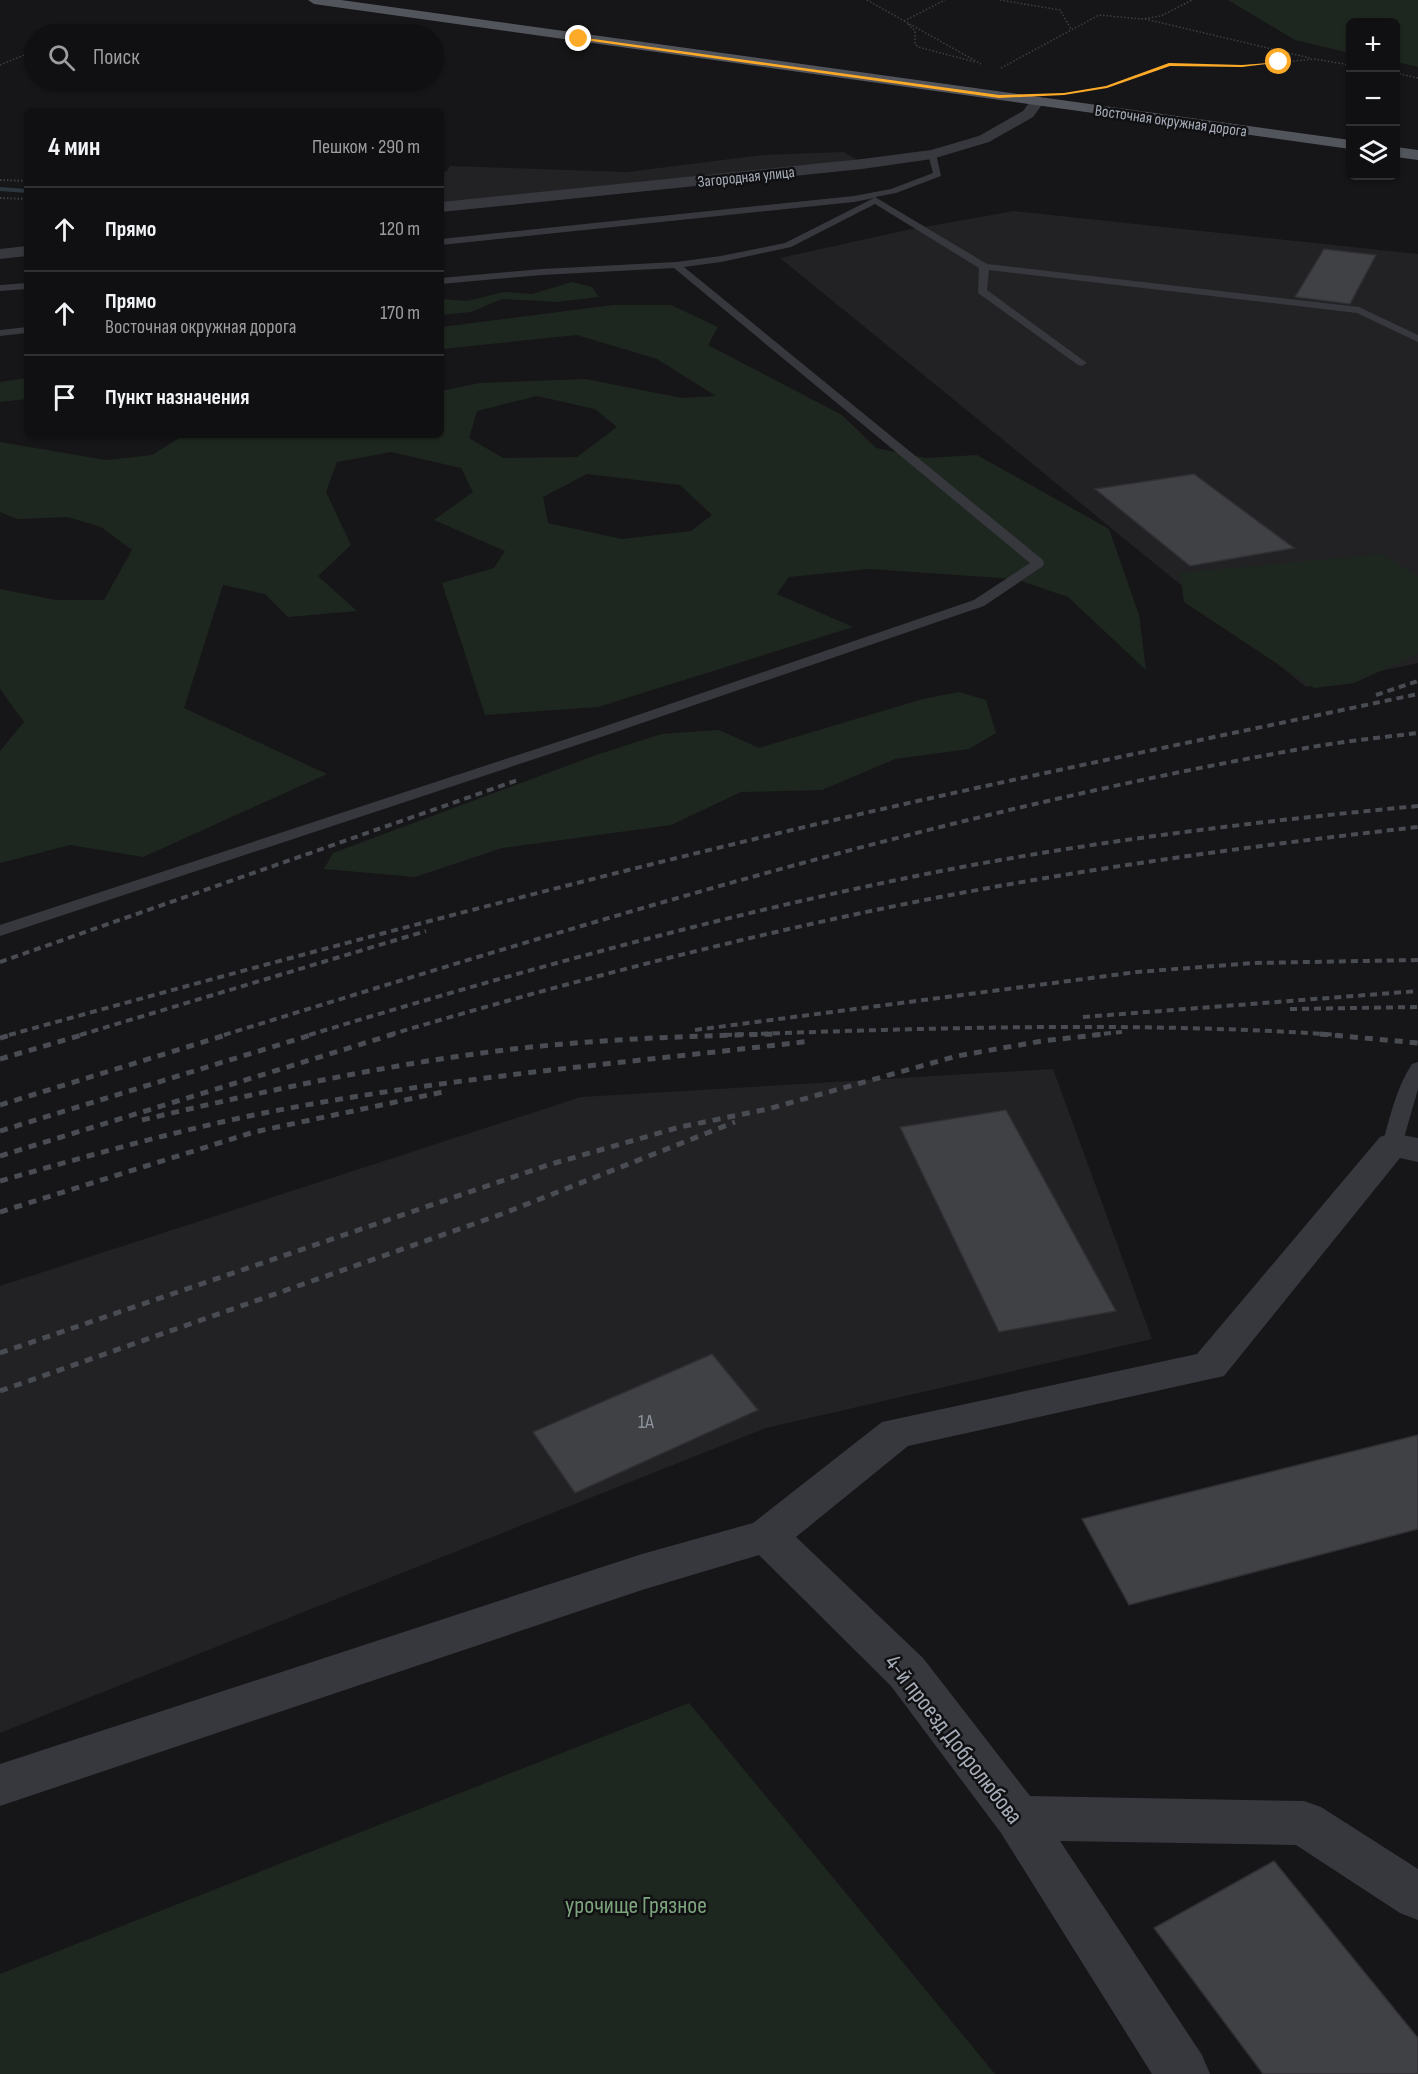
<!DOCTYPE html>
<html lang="ru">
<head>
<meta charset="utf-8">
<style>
	:root { --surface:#101012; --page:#1e1e20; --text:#f1f3f6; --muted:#9c9d9f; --line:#303032 }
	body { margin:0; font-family:"Sofia Sans Condensed",sans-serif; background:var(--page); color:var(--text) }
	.controls { position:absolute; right:18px; top:18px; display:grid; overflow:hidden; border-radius:9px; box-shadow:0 2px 4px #0004 }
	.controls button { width:54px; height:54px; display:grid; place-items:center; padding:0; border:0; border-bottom:2px solid var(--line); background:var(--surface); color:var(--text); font:30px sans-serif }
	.stop { position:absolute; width:18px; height:18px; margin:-14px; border:4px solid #fdaa29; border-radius:50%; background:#fff }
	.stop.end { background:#fdaa29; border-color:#fff; box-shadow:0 2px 6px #0008 }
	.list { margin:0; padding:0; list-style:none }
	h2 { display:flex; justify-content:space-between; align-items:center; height:78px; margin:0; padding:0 24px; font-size:26px }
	h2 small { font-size:20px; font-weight:400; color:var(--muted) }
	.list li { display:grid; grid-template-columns:39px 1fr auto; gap:18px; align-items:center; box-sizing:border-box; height:84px; padding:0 24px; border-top:2px solid var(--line) }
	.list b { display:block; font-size:22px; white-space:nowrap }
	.list p { margin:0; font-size:20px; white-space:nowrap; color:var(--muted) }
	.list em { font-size:20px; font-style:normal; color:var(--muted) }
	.icon { flex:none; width:33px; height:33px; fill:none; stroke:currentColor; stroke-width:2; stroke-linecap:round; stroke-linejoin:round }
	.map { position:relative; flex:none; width:1418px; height:2074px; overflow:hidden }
	.search { position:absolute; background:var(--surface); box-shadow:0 2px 4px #0004; left:24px; top:24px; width:420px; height:66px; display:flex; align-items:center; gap:15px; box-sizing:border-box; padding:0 21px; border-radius:33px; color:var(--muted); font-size:22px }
	.panel { position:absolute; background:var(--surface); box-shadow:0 2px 4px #0004; left:24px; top:108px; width:420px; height:330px; border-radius:9px }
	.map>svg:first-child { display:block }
	.built { fill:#222225 }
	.green { fill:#1e271f; fill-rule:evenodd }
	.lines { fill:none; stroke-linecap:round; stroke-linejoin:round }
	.stream { fill:#2b363d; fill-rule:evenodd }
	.building { fill:#404145; stroke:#303034; stroke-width:1.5 }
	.path-far1 { stroke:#3d3f45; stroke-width:1.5; stroke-dasharray:1.5 2; stroke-linecap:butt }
	.path { stroke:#3d3f45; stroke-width:2; stroke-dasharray:1.5 2; stroke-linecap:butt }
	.lane { fill:#37383e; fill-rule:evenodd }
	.street { fill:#37383e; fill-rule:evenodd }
	.primary { fill:#53555d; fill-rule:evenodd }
	.rail-far1 { stroke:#4a4c53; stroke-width:4; stroke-dasharray:7 5; stroke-linecap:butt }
	.rail { stroke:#4a4c53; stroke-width:5; stroke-dasharray:8 7; stroke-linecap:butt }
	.route { fill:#fdaa29 }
	.labels { text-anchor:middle; stroke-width:5; stroke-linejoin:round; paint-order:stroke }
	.far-street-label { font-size:16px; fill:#a7aeb9; stroke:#111113 }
	.near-number-label { font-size:20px; fill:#8d939c }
	.near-street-label { font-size:24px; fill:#a7aeb9; stroke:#111113 }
	.near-park-label { font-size:24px; fill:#7da57d; stroke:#111113 }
</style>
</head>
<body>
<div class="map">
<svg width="1418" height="2074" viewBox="0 0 1418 2074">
	<rect width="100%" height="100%" fill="#161618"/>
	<!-- built -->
	<g class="built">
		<path d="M844,152L857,160L441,203V172H446L450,166L627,172L762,155Z"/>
		<path d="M1014,211L1418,254V663L1306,687L780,258L907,230Z"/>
		<path d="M1053,1069L1152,1339L766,1428L0,1733V1286L581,1097Z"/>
	</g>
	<!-- green -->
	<g class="green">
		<path d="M1228,0H1418V67L1396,62V22H1350V53L1295,40Z"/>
		<path d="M572,282L592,287L599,297L557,302L502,299L471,312L441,315V299L467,301L504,292L532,294Z"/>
		<path d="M613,305H671L718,327L708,345L842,415L876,448L926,458L977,455L1109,529L1139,615L1146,670L1068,597L1015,579L870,569L789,577L777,594L853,627L598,707L485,715L442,583L494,568L505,551L434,520L473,492L461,468L391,452L337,462L326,492L351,545L318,576L357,611L288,617L265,594L223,585L184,708L327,774L143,857L70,845L0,863V751L24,722L0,689V589L56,600H104L132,550L101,527L68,517L17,519L0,512V442L106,460L152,455L184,435H441V391L480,383L585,379L682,398L716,396L657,359L577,335L441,349V327ZM537,396L595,409L617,427L577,457L503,458L469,438L477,411ZM587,474L680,485L712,515L691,531L622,539L548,523L543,497Z"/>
		<path d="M27,378V399L0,402V382Z"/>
		<path d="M1382,554L1418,576V654L1354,683L1314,688L1184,602L1180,573Z"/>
		<path d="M959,692L986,700L996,733L969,749L895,759L822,790L741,792L671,825L502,848L415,877L324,869L333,853L599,754L662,734L719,730L759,748L923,699Z"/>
		<path d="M689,1703L995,2074H0V1974Z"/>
	</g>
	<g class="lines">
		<!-- stream -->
		<path class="stream" d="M0,187L27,189V193L0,191Z"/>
	</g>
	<!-- building -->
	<g class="building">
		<path d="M1324,249L1376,255L1350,304L1295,297Z"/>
		<path d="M1194,474L1294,548L1190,566L1095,489Z"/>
		<path d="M1006,1110L1116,1311L999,1332L900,1127Z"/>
		<path d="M712,1354L758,1410L575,1493L533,1432Z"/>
		<path d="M1418,1435V1529L1129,1605L1082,1519Z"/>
		<path d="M1274,1861L1418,2038V2074H1263L1154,1928Z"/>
	</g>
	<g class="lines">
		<!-- path-far1 -->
		<g class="path-far1">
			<path d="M867,0L981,64"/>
			<path d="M1000,0L1060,10L1071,29"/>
			<path d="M1145,19L1310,58"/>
			<path d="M904,21L945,0"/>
			<path d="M908,24L915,31V44L918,47L975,62"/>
			<path d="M104,34C152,26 199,18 247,34"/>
			<path d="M0,65L34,51"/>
			<path d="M1001,68L1099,15L1141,19L1161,16L1192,0"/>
			<path d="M1396,73L1418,78"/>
			<path d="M1118,82L1169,64L1242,66L1315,59L1350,65"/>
		</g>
		<!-- path -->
		<g class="path">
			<path d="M0,180L27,181"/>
			<path d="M0,198L27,199"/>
		</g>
		<!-- lane -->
		<g class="lane">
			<path d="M932,151L936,154L941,176L896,193L875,197L987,264L1359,307L1418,335V342L1357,313L989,270L987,290L1087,363L1082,366L1078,365L978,293L979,268L875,204L791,247L721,262L684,267L1043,560L1044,563L1043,566L984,606L604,736L0,936V925L594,730L974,600L1030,563L674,268L542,275L441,284V278L542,269L676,262L721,256L785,243L874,198L854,202L441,245V239L854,196L891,189L933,173L928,154Z"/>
			<path d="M27,283V289L0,291V285Z"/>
			<path d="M27,327V333L0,336V330Z"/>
			<path d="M1418,1062V1089L1402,1145L1399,1149L1392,1151L1385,1149L1382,1145C1390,1118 1396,1088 1412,1064Z"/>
		</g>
		<!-- street -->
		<g class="street">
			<path d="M1037,98L1044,102L1033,117L989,142L932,159L862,169L441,212V202L862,159L931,150L979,136L1023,111L1032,99Z"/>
			<path d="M27,246V256L0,259V249Z"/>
			<path d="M1392,1133L1418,1138V1162L1400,1158L1224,1376L908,1446L796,1537L923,1658L1030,1796L1304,1801L1321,1807L1418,1869V1920L1400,1913L1296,1845L1060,1841L1202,2055L1210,2074H1152L1001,1833L891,1686L759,1555L642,1590L0,1806V1764L642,1554L753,1523L882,1422L1197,1354L1380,1137Z"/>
		</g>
		<!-- primary -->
		<g class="primary">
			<path d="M308,0H341L1350,140V149L314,4Z"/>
			<path d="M1396,147L1418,150V160L1396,157Z"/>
		</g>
		<!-- rail-far1 -->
		<g class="rail-far1">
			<path d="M1376,695L1418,681"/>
			<path d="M0,962L518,780"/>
			<path d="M1290,1009L1418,1007"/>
			<path d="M1083,1017L1418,991"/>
			<path d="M695,1030L1137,972L1254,963L1418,960"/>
			<path d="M9,1035C276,961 543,889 813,825C1014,778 1216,737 1418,694"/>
			<path d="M80,1035L426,931"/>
			<path d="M224,1035C577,926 931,815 1295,750C1336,742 1377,738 1418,733"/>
			<path d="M309,1035C510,974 714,917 921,875C1085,842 1251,822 1418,806"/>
			<path d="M389,1035C554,986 721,942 890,907C1065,871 1241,847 1418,827"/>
			<path d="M725,1035C930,1028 1136,1021 1340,1035"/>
			<path d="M1092,1035L1122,1032"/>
		</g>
		<!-- rail -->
		<g class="rail">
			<path d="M1320,1034L1418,1043"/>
			<path d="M0,1038L15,1034"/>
			<path d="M0,1059L85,1034"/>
			<path d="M0,1105L229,1034"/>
			<path d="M142,1120C265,1091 388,1064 513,1049C601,1039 689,1036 777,1034"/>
			<path d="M0,1131L314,1034"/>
			<path d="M0,1156L394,1034"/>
			<path d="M0,1181C84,1157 168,1133 254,1115C436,1078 627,1063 811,1041"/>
			<path d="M0,1212L254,1132L443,1092"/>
			<path d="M0,1353L548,1165L680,1127L768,1109L957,1056L1042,1041L1105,1034"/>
			<path d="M0,1391L502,1214L735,1122"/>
		</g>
	</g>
	<!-- route -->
	<path class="route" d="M579,37L999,95L1064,93L1106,86L1169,63L1242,65L1281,62L1242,67L1170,66L1107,88L1064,95L999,98L577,39Z"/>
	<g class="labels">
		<!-- far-street labels -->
		<g class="far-street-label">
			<text transform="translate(1171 120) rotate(8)" y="6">Восточная окружная дорога</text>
			<text transform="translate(746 176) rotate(-6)" y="6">Загородная улица</text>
		</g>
		<!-- near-number labels -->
		<g class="near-number-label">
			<text x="646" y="1428">1А</text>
		</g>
		<!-- near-street labels -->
		<g class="near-street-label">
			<text transform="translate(954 1739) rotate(52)" y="8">4-й проезд Добролюбова</text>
		</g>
		<!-- near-park labels -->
		<g class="near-park-label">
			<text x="636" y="1913">урочище Грязное</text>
		</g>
	</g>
</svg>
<div class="controls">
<button>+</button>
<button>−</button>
<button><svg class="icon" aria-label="layers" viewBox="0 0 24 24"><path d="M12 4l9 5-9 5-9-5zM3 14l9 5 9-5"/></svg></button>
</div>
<div class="stop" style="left:1279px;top:62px"></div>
<div class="stop end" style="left:579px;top:39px"></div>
<div class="search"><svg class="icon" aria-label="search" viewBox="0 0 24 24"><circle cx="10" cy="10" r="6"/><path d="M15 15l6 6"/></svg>Поиск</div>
<section class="panel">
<h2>4 мин<small>Пешком · 290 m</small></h2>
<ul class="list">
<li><svg class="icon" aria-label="ahead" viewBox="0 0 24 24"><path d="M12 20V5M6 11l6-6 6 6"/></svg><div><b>Прямо</b></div><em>120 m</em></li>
<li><svg class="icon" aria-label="ahead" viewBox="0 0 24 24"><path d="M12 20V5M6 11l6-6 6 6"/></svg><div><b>Прямо</b><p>Восточная окружная дорога</p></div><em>170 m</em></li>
<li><svg class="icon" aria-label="arrive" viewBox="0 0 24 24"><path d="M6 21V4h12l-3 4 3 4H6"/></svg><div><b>Пункт назначения</b></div></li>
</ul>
</section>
</div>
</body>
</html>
